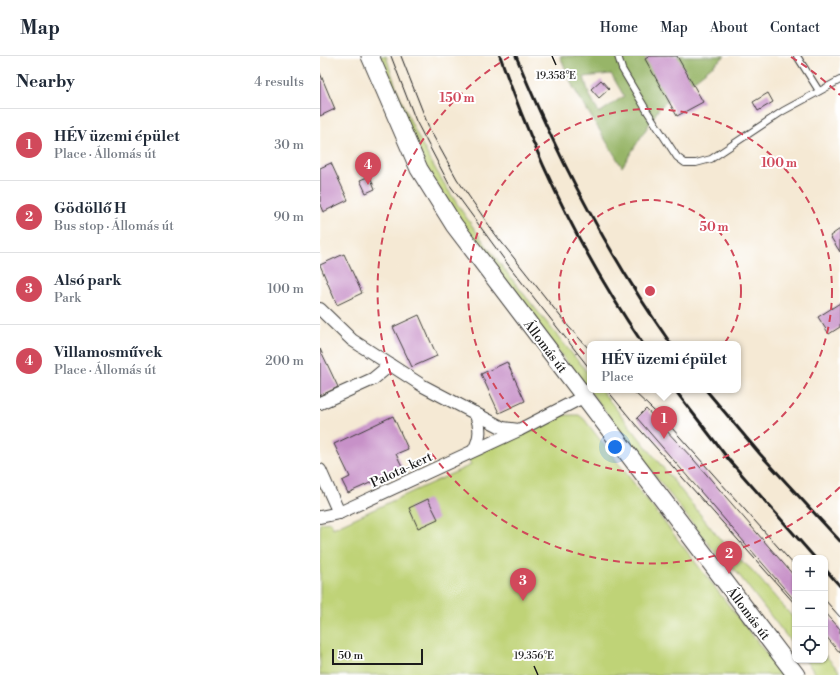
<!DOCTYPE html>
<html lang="en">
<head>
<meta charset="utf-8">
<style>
	:root { --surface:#fff; --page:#f2f2f3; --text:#1f2937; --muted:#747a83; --line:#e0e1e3; --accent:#d1495b }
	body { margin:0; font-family:"Libre Bodoni",serif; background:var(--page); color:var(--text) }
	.controls { position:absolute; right:12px; bottom:12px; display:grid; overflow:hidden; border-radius:8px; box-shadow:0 1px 3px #0004 }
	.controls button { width:36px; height:36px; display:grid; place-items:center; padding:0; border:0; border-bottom:1px solid var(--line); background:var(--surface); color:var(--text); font:20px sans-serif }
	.scale { position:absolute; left:12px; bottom:10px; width:91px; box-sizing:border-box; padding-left:4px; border:2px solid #1c1c1c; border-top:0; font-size:11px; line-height:14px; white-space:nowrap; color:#1c1c1c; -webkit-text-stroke:3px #fff; paint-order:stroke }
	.you { position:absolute; left:295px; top:391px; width:14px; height:14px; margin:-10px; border:3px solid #fff; border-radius:50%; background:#1a73e8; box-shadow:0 0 0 6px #1a73e833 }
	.badge { display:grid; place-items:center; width:26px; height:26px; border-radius:50%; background:var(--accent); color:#fff; font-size:13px; font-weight:700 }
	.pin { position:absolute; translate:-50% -33px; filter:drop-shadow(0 1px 2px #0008) }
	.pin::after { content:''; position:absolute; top:21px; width:14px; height:12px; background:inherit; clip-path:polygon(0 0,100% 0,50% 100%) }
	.popup { position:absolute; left:267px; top:285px; width:154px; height:52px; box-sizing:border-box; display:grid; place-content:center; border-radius:8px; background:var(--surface); filter:drop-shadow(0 1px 3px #0005); font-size:13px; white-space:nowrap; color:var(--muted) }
	.popup b { font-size:15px; color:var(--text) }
	.popup::after { content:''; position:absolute; left:50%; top:100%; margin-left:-8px; border:8px solid transparent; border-top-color:var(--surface) }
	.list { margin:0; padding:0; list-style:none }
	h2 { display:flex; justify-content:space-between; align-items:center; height:52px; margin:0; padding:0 16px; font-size:17px }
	h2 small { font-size:13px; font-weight:400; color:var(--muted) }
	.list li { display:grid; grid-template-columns:26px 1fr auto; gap:12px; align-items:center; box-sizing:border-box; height:72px; padding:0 16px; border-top:1px solid var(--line) }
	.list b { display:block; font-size:15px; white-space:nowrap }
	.list p { margin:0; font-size:13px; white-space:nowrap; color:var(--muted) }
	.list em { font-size:13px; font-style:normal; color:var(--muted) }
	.icon { flex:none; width:22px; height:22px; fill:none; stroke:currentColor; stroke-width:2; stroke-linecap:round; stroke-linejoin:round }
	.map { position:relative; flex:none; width:520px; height:619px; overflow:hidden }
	header { display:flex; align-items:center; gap:24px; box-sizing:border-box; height:56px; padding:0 20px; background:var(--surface); border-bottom:1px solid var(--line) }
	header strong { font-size:19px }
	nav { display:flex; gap:22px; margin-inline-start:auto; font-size:14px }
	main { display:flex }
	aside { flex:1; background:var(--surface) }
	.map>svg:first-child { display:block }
	.green { fill:#bfd377; stroke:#6e784a }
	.forest { fill:#97b568; stroke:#5a6842; fill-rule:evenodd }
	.building { fill:#c791c8 }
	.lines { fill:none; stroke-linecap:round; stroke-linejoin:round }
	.service-casing { stroke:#3d3b38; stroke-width:8 }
	.minor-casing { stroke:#3d3b38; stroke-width:14 }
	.secondary-casing { stroke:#3d3b38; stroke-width:19 }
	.service { stroke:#fff; stroke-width:6 }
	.minor { stroke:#fff; stroke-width:12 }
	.secondary { stroke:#fff; stroke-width:17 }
	.tram { stroke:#1c1c1c; stroke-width:1 }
	.rail { stroke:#1c1c1c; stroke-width:3 }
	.ticks { fill:none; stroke:#1c1c1c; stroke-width:1.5 }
	.ring { fill:none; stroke:#d1495b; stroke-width:2; stroke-dasharray:7 5 }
	.labels { text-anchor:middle; stroke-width:4; stroke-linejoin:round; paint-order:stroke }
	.street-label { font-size:13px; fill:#1c1c1c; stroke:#fff }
	.ticks-label { font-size:10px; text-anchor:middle; fill:#1c1c1c; stroke:#fff; stroke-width:4; stroke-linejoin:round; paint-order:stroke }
	.centre { fill:#d1495b; stroke:#fff; stroke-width:2 }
	.ring-label { font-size:12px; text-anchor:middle; font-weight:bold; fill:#d1495b; stroke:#fff; stroke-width:4; stroke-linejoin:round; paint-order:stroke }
</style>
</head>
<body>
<header>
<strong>Map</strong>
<nav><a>Home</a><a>Map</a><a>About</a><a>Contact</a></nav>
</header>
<main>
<aside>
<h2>Nearby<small>4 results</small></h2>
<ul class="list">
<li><span class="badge">1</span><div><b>HÉV üzemi épület</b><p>Place · Állomás út</p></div><em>30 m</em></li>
<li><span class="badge">2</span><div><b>Gödöllő H</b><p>Bus stop · Állomás út</p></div><em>90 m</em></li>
<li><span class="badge">3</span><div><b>Alsó park</b><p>Park</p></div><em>100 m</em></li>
<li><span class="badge">4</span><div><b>Villamosművek</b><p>Place · Állomás út</p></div><em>200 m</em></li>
</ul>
</aside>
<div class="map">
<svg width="520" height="619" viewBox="0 0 520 619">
	<rect width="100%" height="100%" fill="#fff"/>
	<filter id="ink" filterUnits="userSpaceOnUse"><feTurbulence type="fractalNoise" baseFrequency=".025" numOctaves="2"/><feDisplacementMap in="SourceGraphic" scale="8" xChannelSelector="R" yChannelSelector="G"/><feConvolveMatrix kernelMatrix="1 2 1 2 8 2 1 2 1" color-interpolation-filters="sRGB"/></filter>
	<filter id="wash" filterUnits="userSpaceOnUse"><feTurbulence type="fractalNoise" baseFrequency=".012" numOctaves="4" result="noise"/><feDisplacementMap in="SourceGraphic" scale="16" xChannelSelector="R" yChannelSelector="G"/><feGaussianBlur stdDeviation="0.9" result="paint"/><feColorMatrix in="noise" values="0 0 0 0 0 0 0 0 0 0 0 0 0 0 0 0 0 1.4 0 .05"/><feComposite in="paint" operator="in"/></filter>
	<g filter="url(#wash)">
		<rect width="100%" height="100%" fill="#f5e9d4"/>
		<!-- green -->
		<g class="green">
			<path d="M56,0H66C102,124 191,221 270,320V334H281L407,492L432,514L475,564V591L415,514L401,504L172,210L107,115Z"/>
			<path d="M241,359H259L264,363L463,619H0V467L10,466L13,472L151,409L148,402Z"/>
			<path d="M505,599L520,616L518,619H497L485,604H505Z"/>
		</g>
		<!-- forest -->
		<path class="forest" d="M240,0H405L340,51L302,111L253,31ZM291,18L304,40L279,57L269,38L264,21Z"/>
		<g id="blocks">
			<!-- building -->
			<g class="building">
				<path d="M330,0H357L383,46L357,60L325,3Z"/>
				<path d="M0,17L15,53L0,60Z"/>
				<path d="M281,24L289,33L279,42L271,33Z"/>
				<path d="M448,37L453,46L438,55L433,46Z"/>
				<path d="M11,107L28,144L3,156L0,149V112Z"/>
				<path d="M50,120L55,133L46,137L40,124Z"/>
				<path d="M520,173V196L510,180Z"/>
				<path d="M24,198L42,237L17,249L0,209Z"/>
				<path d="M520,247V271L509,278L498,261Z"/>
				<path d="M99,259L117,300L92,311L73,271Z"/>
				<path d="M0,293L18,331L0,340Z"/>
				<path d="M187,306L205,345L179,357L161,318Z"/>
				<path d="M326,353L374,404L475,521V545L317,362Z"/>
				<path d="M73,360L88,393L76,398L83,412L28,437L22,425L30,421L14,388Z"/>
				<path d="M108,443L118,463L98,472L89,452Z"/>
				<path d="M505,556L520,573V597L505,579Z"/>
			</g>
		</g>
	</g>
	<g filter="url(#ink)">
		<use href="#blocks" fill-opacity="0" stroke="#3d3b38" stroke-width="1"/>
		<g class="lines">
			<defs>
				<g id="service">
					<path d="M298,0L302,13L327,55L357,101L365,107H376L391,103L463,55L520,24"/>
					<path d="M477,0L499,35"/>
				</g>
				<g id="minor">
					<path d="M0,253L32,284L103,330L183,372L199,374L265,340"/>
					<path d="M0,347L53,323L70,309"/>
					<path d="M154,394C161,381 161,371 155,357"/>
					<path d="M0,414L19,457"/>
					<path d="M0,461L19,457L199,374"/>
				</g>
				<path id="secondary" d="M50,0L99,113L134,169L476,619"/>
			</defs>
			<!-- service casing -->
			<use href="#service" class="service-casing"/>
			<!-- minor casing -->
			<use href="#minor" class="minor-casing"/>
			<!-- secondary casing -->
			<use href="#secondary" class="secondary-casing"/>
			<!-- service -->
			<use href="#service" class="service"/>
			<!-- minor -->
			<use href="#minor" class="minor"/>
			<!-- secondary -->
			<use href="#secondary" class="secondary"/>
			<!-- tram -->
			<g class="tram">
				<path d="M71,0L96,65L129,128L189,210L270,313"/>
				<path d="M81,0L110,74L137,123L175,178L248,270L270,294"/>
				<path d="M287,334L314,367L475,548"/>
				<path d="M312,334L351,371L475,510"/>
				<path d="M505,544L520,561"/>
			</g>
			<!-- rail -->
			<g class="rail">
				<path d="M180,0C215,101 262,199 323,288"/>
				<path d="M196,0C238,103 287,197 351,288"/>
				<path d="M355,334L409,404L495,502"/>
				<path d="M386,334L440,398L520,485"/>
				<path d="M505,513L520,530"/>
			</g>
		</g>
	</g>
	<!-- ticks -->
	<path class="ticks" d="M232,0L236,9M214,610L218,619"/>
	<!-- distance rings -->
	<g class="ring">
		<circle cx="330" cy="235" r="91"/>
		<circle cx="330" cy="235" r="182"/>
		<path d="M520 431A273 273 0 1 1 189 1M471 1A273 273 0 0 1 520 39"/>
	</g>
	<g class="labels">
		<!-- street labels -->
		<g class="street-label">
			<text transform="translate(226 290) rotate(53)" y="5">Állomás út</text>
			<text transform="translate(81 413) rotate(-25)" y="5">Palota-kert</text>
			<text transform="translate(429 557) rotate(53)" y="5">Állomás út</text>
		</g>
	</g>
	<g class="ticks-label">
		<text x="236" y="23">19.358°E</text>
		<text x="214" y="603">19.356°E</text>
	</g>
	<circle cx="330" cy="235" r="6" class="centre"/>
	<g class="ring-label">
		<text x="137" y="46">150 m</text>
		<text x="459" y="111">100 m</text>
		<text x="394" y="175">50 m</text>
	</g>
</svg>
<div class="controls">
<button>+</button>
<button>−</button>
<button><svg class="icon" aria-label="locate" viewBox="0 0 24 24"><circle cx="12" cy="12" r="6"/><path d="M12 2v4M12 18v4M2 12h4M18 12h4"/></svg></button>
</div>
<div class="scale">50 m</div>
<div class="you"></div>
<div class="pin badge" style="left:344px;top:383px">1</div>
<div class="popup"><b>HÉV üzemi épület</b>Place</div>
<div class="pin badge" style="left:409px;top:518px">2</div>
<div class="pin badge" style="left:203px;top:545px">3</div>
<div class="pin badge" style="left:48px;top:129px">4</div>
</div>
</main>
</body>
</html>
